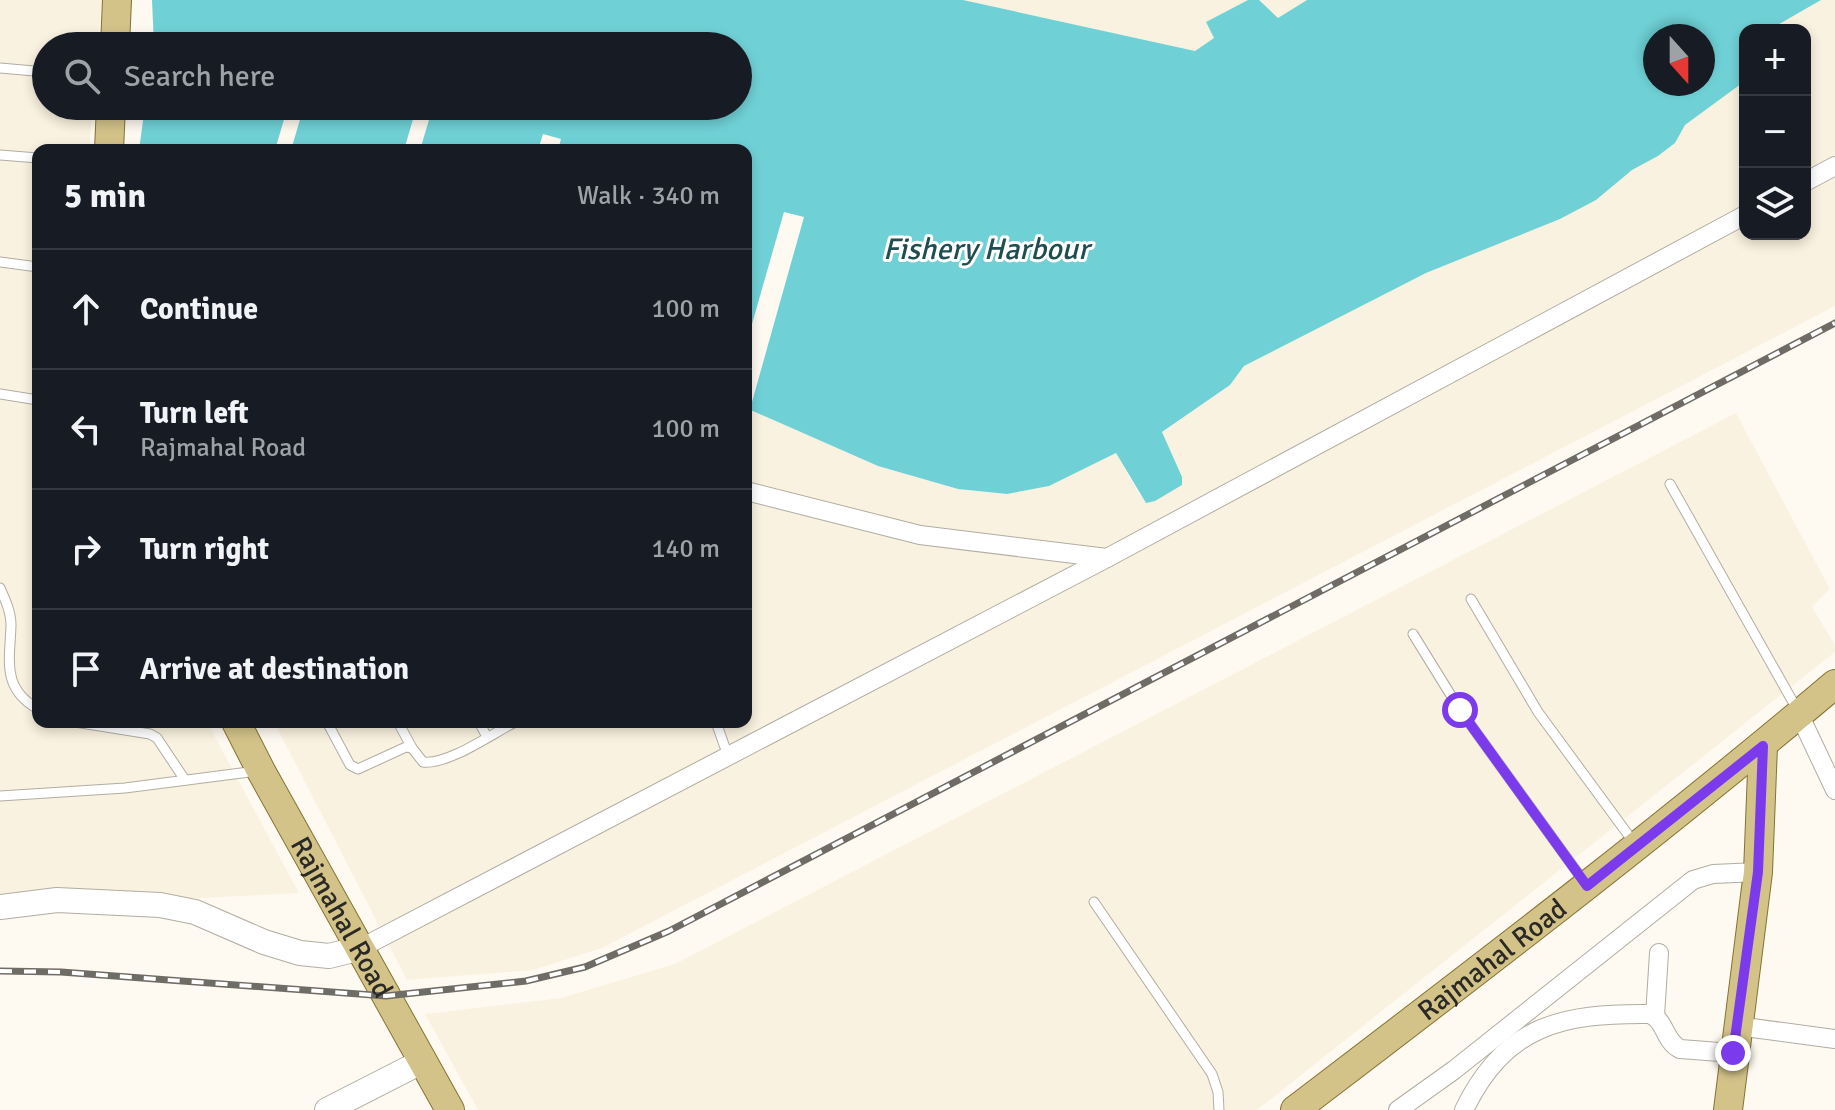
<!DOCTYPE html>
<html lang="en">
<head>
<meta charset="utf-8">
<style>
	:root { --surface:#171b24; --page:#242831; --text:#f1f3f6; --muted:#9ea1a6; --line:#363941 }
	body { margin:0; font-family:Signika,sans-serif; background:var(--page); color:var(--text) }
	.controls { position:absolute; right:24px; top:24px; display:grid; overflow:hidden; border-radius:16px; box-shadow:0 4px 12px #0003 }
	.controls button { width:72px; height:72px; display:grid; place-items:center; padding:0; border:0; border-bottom:2px solid var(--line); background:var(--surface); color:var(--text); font:40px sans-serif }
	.compass { position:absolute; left:1643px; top:24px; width:72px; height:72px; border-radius:50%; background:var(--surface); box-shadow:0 4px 12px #0003; rotate:159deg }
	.stop { position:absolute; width:24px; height:24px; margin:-18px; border:6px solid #7c3aed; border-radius:50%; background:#fff }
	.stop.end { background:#7c3aed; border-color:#fff; box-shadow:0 2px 8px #0008 }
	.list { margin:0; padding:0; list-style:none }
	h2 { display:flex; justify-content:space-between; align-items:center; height:104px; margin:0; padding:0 32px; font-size:34px }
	h2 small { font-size:26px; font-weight:400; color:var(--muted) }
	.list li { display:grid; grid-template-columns:52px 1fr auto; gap:24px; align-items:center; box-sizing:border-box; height:120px; padding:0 32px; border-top:2px solid var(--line) }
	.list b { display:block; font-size:30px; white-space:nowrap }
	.list p { margin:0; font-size:26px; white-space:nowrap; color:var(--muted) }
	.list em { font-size:26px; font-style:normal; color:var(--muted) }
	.icon { flex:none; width:44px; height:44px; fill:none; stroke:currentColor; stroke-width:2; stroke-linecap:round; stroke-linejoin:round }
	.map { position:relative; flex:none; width:1835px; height:1110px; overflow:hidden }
	.search { position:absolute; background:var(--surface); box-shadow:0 4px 12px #0003; left:32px; top:32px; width:720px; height:88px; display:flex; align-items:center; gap:20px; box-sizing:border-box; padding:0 28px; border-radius:44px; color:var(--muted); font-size:30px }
	.panel { position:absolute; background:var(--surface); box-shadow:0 4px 12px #0003; left:32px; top:144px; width:720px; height:584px; border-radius:16px }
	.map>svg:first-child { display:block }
	.built { fill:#faf2e0 }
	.water { fill:#6fd1d6; fill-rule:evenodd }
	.pier { fill:#fefaf1 }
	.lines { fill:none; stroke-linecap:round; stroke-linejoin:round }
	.lane-casing { stroke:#b1ada2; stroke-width:11 }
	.street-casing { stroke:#b1ada2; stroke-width:20 }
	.secondary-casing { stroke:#b1ada2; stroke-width:26 }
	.primary-casing { stroke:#857333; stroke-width:30 }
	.lane { stroke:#fff; stroke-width:9 }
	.street { stroke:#fff; stroke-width:18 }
	.secondary { stroke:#fff; stroke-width:24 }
	.primary { stroke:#d3c389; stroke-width:28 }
	.rail-casing { stroke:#6f6c66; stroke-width:7 }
	.rail { stroke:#fff; stroke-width:4; stroke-dasharray:12; stroke-linecap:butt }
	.route { stroke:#7c3aed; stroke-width:10 }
	.labels { text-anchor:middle; stroke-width:6; stroke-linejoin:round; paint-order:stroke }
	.street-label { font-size:28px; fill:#2b2925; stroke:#fff }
	.water-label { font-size:30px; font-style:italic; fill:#204d4f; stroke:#fff }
</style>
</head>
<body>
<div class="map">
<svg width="1835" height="1110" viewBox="0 0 1835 1110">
	<rect width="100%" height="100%" fill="#fefaf1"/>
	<!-- built -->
	<g class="built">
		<path d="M0,0H102L98,46H46V106H93L89,150H38V722H207L299,893L0,908Z"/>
		<path d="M963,0H1248L1206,22L1214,38L1195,51Z"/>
		<path d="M1259,0H1307L1278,19Z"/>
		<path d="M1821,0H1835V306L602,948L533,970L407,980L274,722H746V408L878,466L958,489L1007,494L1048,486L1116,453L1140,496L1164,439L1162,433L1230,385L1244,366L1426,273L1560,219L1596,200L1632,170L1658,156L1675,143L1685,125L1745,81V234H1805V30H1769Z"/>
		<path d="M1736,413L1830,589L1812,607L1835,645V652L1257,1110H478L425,1014L561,998L675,964Z"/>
	</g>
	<!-- water -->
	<path class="water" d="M152,0H963L1195,51L1214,38L1206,22L1248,0H1259L1278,18L1307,0H1821L1769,30H1745V81L1685,125L1675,143L1658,156L1632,170L1596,200L1560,219L1426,273L1244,366L1230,385L1162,432L1182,477V485L1155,501L1146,503L1116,453L1049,486L1007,494L958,489L878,466L746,408V150H139L145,106H738V46H154ZM1655,36H1703V84H1655Z"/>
	<!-- pier -->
	<g class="pier">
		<path d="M288,106H304L291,150H275Z"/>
		<path d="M416,109L431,113L420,150H404Z"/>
		<path d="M543,134L561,139L558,150H538Z"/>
		<path d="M784,212L804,217L750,409L746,408V345Z"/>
	</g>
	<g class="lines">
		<defs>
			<g id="lane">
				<path d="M0,68L46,72"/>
				<path d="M0,155L38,158"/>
				<path d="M0,262L38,267"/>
				<path d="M0,394L38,400"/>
				<path d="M1670,484L1798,711"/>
				<path d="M0,588C5,599 11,612 11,625C10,660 1,688 38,709"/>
				<path d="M1471,599L1538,712L1635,844"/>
				<path d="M1413,634L1460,710L1585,883"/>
				<path d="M75,722L150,734L157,738L185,780"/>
				<path d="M327,722L350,765L358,769L406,747L412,748L423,762C448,765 492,734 515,722"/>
				<path d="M398,722L412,748"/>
				<path d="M479,722L487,737"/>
				<path d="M716,722L728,756"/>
				<path d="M0,796L125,788L257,771"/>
				<path d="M1094,902L1212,1074L1218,1092L1219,1110"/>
			</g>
			<g id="street">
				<path d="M1805,182L1835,166"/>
				<path d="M746,491L920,535L1107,558"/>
				<path d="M1799,714L1835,790"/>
				<path d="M361,948L1107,558L1745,215"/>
				<path d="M1655,1016L1659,953"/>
				<path d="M1737,1026L1835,1039"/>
				<path d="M1398,1110L1454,1070L1693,880L1713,874L1758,872"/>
				<path d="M1464,1110C1505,1025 1562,1013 1650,1014C1666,1021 1664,1041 1680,1049L1733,1053"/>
			</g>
			<g id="secondary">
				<path d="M0,907L57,900L160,905L195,912L264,942L300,953L329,956L361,948"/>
				<path d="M327,1110L423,1061"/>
			</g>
			<g id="primary">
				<path d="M115,46L117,0"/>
				<path d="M109,150L111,106"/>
				<path id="s1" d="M236,722L261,771L450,1110"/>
				<path id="s2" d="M1295,1110C1477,971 1660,832 1835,684"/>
				<path d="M1728,1110L1758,872L1763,746"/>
			</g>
		</defs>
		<!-- lane casing -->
		<use href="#lane" class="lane-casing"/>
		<!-- street casing -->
		<use href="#street" class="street-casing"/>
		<!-- secondary casing -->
		<use href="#secondary" class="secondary-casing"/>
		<!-- primary casing -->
		<use href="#primary" class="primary-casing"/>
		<!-- lane -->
		<use href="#lane" class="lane"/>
		<!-- street -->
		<use href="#street" class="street"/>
		<!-- secondary -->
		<use href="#secondary" class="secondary"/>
		<!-- primary -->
		<use href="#primary" class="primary"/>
		<defs>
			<path id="rail" d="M0,971L61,972L386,996L526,981L585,967L669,931L1835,323"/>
		</defs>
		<!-- rail casing -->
		<use href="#rail" class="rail-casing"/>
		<!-- rail -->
		<use href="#rail" class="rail"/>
	</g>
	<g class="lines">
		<!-- route -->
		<path class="route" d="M1460,710L1587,886L1763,746L1758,872L1733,1053"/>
	</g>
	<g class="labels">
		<!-- street labels -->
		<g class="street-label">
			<text dy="10" stroke="none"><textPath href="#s1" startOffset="222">Rajmahal Road</textPath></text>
			<text dy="10" stroke="none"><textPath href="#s2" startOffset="248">Rajmahal Road</textPath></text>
		</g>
		<!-- water labels -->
		<g class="water-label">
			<text x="986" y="259">Fishery Harbour</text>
		</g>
	</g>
</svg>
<div class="controls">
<button>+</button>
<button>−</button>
<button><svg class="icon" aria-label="layers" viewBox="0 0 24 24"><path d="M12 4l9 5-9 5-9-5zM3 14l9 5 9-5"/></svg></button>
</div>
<svg class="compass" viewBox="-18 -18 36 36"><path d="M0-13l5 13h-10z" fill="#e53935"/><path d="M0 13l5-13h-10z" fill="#9ea1a6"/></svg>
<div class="stop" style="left:1460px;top:710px"></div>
<div class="stop end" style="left:1733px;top:1053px"></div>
<div class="search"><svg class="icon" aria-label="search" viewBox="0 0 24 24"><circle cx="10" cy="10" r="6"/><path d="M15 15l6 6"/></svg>Search here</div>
<section class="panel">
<h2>5 min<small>Walk · 340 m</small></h2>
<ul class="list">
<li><svg class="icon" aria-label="ahead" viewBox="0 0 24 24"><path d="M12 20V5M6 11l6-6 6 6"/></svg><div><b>Continue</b></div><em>100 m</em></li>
<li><svg class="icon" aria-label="left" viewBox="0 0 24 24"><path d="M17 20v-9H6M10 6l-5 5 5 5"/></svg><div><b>Turn left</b><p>Rajmahal Road</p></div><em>100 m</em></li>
<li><svg class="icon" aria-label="right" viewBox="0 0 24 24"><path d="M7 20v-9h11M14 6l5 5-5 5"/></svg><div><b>Turn right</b></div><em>140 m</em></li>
<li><svg class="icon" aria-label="arrive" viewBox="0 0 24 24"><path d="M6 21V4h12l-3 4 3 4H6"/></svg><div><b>Arrive at destination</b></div></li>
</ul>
</section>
</div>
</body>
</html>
